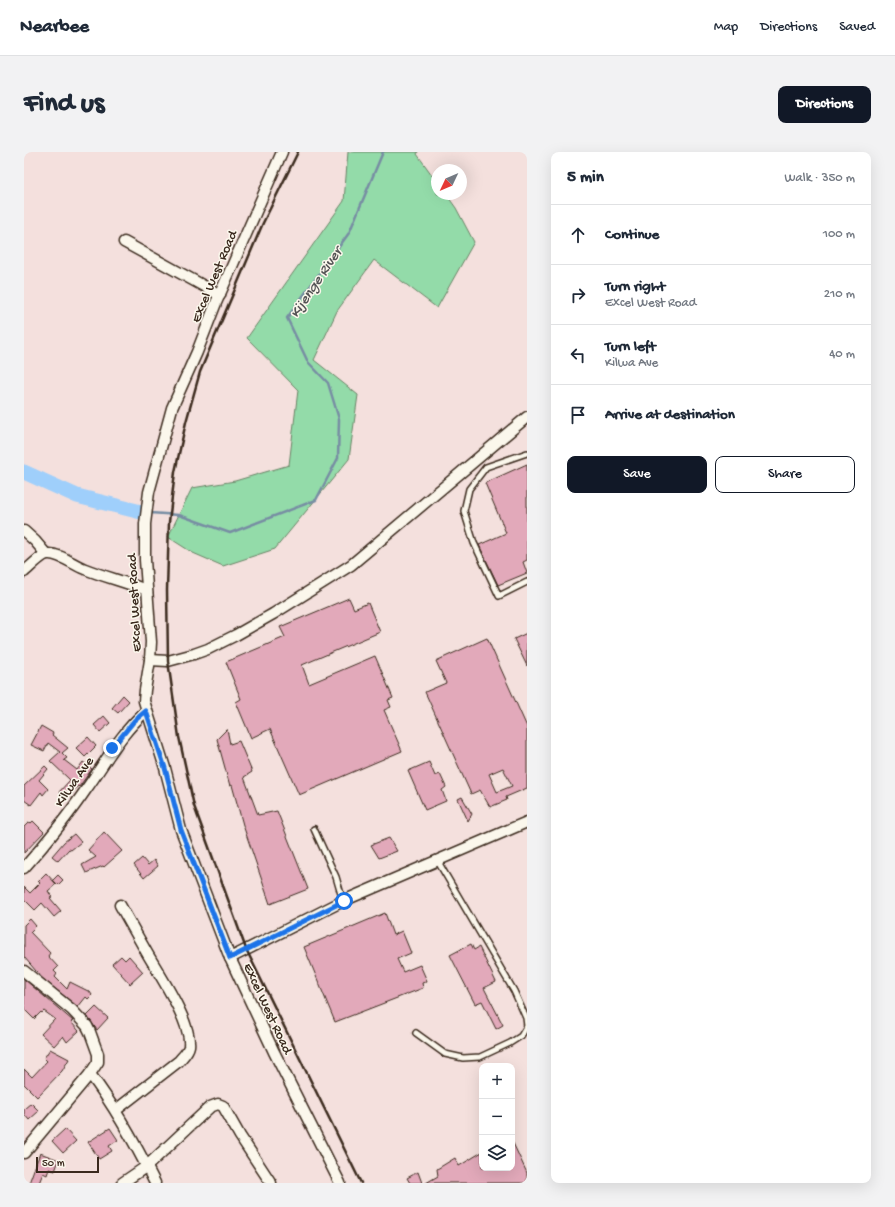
<!DOCTYPE html>
<html lang="en">
<head>
<meta charset="utf-8">
<style>
	:root { --surface:#fff; --page:#f2f2f3; --text:#1f2937; --muted:#747a83; --line:#e0e1e3; --accent:#111827 }
	body { margin:0; font-family:"Gochi Hand",sans-serif; background:var(--page); color:var(--text) }
	.controls { position:absolute; right:12px; bottom:12px; display:grid; overflow:hidden; border-radius:8px; box-shadow:0 4px 16px #0002 }
	.controls button { width:36px; height:36px; display:grid; place-items:center; padding:0; border:0; border-bottom:1px solid var(--line); background:var(--surface); color:var(--text); font:20px sans-serif }
	.compass { position:absolute; left:407px; top:12px; width:36px; height:36px; border-radius:50%; background:var(--surface); box-shadow:0 4px 16px #0002; rotate:226deg }
	.scale { position:absolute; left:12px; bottom:10px; width:63px; box-sizing:border-box; padding-left:4px; border:2px solid #3b2a1e; border-top:0; font-size:11px; line-height:14px; white-space:nowrap; color:#3b2a1e; -webkit-text-stroke:3px #fbf7ec; paint-order:stroke }
	.stop { position:absolute; width:12px; height:12px; margin:-9px; border:3px solid #1a73e8; border-radius:50%; background:#fff }
	.stop.end { background:#1a73e8; border-color:#fff; box-shadow:0 1px 4px #0008 }
	.list { margin:0; padding:0; list-style:none }
	h2 { display:flex; justify-content:space-between; align-items:center; height:52px; margin:0; padding:0 16px; font-size:17px }
	h2 small { font-size:13px; font-weight:400; color:var(--muted) }
	.list li { display:grid; grid-template-columns:26px 1fr auto; gap:12px; align-items:center; box-sizing:border-box; height:60px; padding:0 16px; border-top:1px solid var(--line) }
	.list b { display:block; font-size:15px; white-space:nowrap }
	.list p { margin:0; font-size:13px; white-space:nowrap; color:var(--muted) }
	.list em { font-size:13px; font-style:normal; color:var(--muted) }
	.actions { display:flex; gap:8px; padding:12px 16px }
	.actions a { flex:1; padding:9px 0; border:1px solid var(--accent); border-radius:8px; text-align:center; font-size:14px; color:var(--accent) }
	.actions .main { background:var(--accent); color:#fff }
	.icon { flex:none; width:22px; height:22px; fill:none; stroke:currentColor; stroke-width:2; stroke-linecap:round; stroke-linejoin:round }
	.map { position:relative; flex:none; width:503px; height:1031px; overflow:hidden; border-radius:8px }
	header { display:flex; align-items:center; gap:24px; box-sizing:border-box; height:56px; padding:0 20px; background:var(--surface); border-bottom:1px solid var(--line) }
	header strong { font-size:19px }
	nav { display:flex; gap:22px; margin-inline-start:auto; font-size:14px }
	.intro { display:flex; align-items:center; justify-content:space-between; box-sizing:border-box; height:96px; padding:0 24px }
	h1 { margin:0; font-size:28px }
	.button { padding:10px 18px; border-radius:8px; background:var(--accent); color:#fff; font-size:14px; font-weight:700 }
	main { display:flex; gap:24px; padding:0 24px }
	aside { flex:1; background:var(--surface); border-radius:8px; box-shadow:0 4px 16px #0002 }
	.map>svg:first-child { display:block }
	.green { fill:#93dba9; stroke:#678264 }
	.lines { fill:none; stroke-linecap:round; stroke-linejoin:round }
	.stream { stroke:#778da3; stroke-width:2.5 }
	.river { stroke:#9fcffb; stroke-width:15 }
	.building { fill:#e2a9ba; stroke:#3b2a1e; fill-rule:evenodd }
	.lane-casing { stroke:#3b2a1e; stroke-width:8 }
	.street-casing { stroke:#3b2a1e; stroke-width:13 }
	.lane { stroke:#fbf7ec; stroke-width:5 }
	.street { stroke:#fbf7ec; stroke-width:10 }
	.rail { stroke:#3b2a1e; stroke-width:2.5 }
	.route { stroke:#1a73e8; stroke-width:5 }
	.labels { text-anchor:middle; stroke-width:3; stroke-linejoin:round; paint-order:stroke }
	.street-label { font-size:14px; fill:#3b2a1e; stroke:#fbf7ec }
	.water-label { font-size:15px; font-style:italic; fill:#545355; stroke:#fbf7ec }
</style>
</head>
<body>
<header>
<strong>Nearbee</strong>
<nav><a>Map</a><a>Directions</a><a>Saved</a></nav>
</header>
<div class="intro"><h1>Find us</h1><a class="button">Directions</a></div>
<main>
<div class="map">
<svg width="503" height="1031" viewBox="0 0 503 1031">
	<rect width="100%" height="100%" fill="#f4e0dd"/>
	<filter id="ink" filterUnits="userSpaceOnUse"><feTurbulence type="fractalNoise" baseFrequency=".025" numOctaves="2"/><feDisplacementMap in="SourceGraphic" scale="8" xChannelSelector="R" yChannelSelector="G"/><feConvolveMatrix kernelMatrix="1 2 1 2 8 2 1 2 1" color-interpolation-filters="sRGB"/></filter>
	<g filter="url(#ink)">
		<!-- green -->
		<path class="green" d="M324,0H394L393,2L413,30V42H422L432,56L450,90L413,156L350,108L313,159L290,208L334,243L325,307L251,397L199,414L169,401L144,385L168,336L211,329L265,313L274,238L223,186L320,49Z"/>
		<g class="lines">
			<!-- stream -->
			<path class="stream" d="M126,361L155,363L206,381L292,348L314,306L315,267L304,231L284,210L263,166L325,81L359,0"/>
			<!-- river -->
			<path class="river" d="M0,320L53,344L117,360"/>
		</g>
		<!-- building -->
		<g class="building">
			<path d="M503,312V408L499,410L503,421L474,433L455,393L482,381L461,331Z"/>
			<path d="M325,446L330,457L344,451L356,480L278,513L285,532L351,504L369,546L364,548L367,555L360,558L378,599L275,643L246,577L227,586L212,550L217,547L202,510L261,485L256,475Z"/>
			<path d="M503,481V514L490,487Z"/>
			<path d="M463,486L503,575V636L482,645L483,648L466,655L456,638L447,642L401,540L422,531L412,509ZM479,616L488,634L473,640L465,622Z"/>
			<path d="M99,543L105,549L94,561L88,556Z"/>
			<path d="M80,564L86,571L76,580L70,573Z"/>
			<path d="M17,574L29,581L28,583L44,596L38,601L43,606L40,608L53,618L59,610L68,617L55,635L54,634L42,647L35,640L46,628L26,609L36,600L24,591L20,599L7,593Z"/>
			<path d="M203,577L206,592L215,589L228,620L220,625L234,663L253,659L284,737L246,752L219,673L208,633L206,634L193,587Z"/>
			<path d="M64,585L72,594L61,605L52,596Z"/>
			<path d="M405,610L411,624L416,622L422,635L418,638L422,649L401,658L384,619Z"/>
			<path d="M21,614L24,617L15,628L24,637L19,643L17,640L7,653L0,648V634Z"/>
			<path d="M438,645L448,662L444,669L434,647Z"/>
			<path d="M9,669L20,680L0,701V675L4,671L6,672Z"/>
			<path d="M80,680L98,699L80,715L79,714L62,721L58,713L72,705L64,698Z"/>
			<path d="M50,682L57,690L47,698L45,697L34,709L28,704L40,690Z"/>
			<path d="M365,686L373,699L355,706L347,693Z"/>
			<path d="M118,706L124,713L130,708L134,714L120,726L110,713Z"/>
			<path d="M22,721L32,732L24,739L28,745L26,746L37,759L30,765L18,751L11,758L0,747V735L6,741L16,731L14,729Z"/>
			<path d="M34,723L39,728L34,733L29,728Z"/>
			<path d="M361,761L369,783L378,779L387,801L373,807L379,820L396,813L403,829L398,831L399,836L311,870L280,795Z"/>
			<path d="M6,767L12,774L6,780L26,801L24,804L34,815L30,819L33,822L31,825L43,837L46,830L66,840L68,843L64,847L62,845L54,855L18,826L0,805V773Z"/>
			<path d="M447,792L450,798L455,795L472,830L460,836L479,873L472,877L458,849L451,852L426,803Z"/>
			<path d="M97,804L101,808L105,804L119,820L106,832L88,812Z"/>
			<path d="M0,827L49,869L47,870L55,879L43,890L39,884L30,894L17,882L31,867L20,859L18,861L17,860L10,867L0,857Z"/>
			<path d="M72,855L84,866L73,878L63,864Z"/>
			<path d="M26,897L45,907L38,919L13,945L0,932V917L8,925L23,909L20,906Z"/>
			<path d="M7,951L15,959L5,968L0,962V957Z"/>
			<path d="M86,976L94,988L85,994L88,999L75,1007L64,990Z"/>
			<path d="M41,977L52,989L39,1001L28,989Z"/>
			<path d="M488,989L503,1021V1031H402L414,1024L413,1017L431,1006L435,1014L458,1000V1016H488Z"/>
			<path d="M16,1001L35,1008L31,1019L25,1017L23,1023L19,1021L15,1031H5Z"/>
			<path d="M394,1020L398,1031H386L383,1026Z"/>
		</g>
		<g class="lines">
			<defs>
				<g id="lane">
					<path d="M503,301L462,315L445,337L440,359L450,391L475,444L503,430"/>
					<path d="M290,677L312,725L319,749"/>
					<path d="M392,881L421,902L439,906L456,905L486,891L497,884L503,874L502,866L490,839L413,708"/>
				</g>
				<g id="street">
					<path d="M258,0L192,151L173,200L148,256L125,340L121,372V408L127,490L126,508L121,538L120,549L141,616L157,678L206,806L250,900L316,1031"/>
					<path d="M100,90L196,143"/>
					<path d="M0,379L11,389L22,402"/>
					<path d="M0,420C5,416 18,402 24,402C35,401 50,413 61,417C81,425 102,430 122,438"/>
					<path d="M126,508L144,509L170,502L184,497L212,483L249,462L327,413L503,265"/>
					<path d="M0,716C22,691 44,664 63,636C82,609 97,581 122,559"/>
					<path d="M206,806L319,749L503,670"/>
					<path d="M0,819L48,858L63,874L66,880L74,902V910L66,922L0,1001"/>
					<path d="M66,922C92,956 112,993 131,1031"/>
					<path d="M92,958L155,909C159,904 164,900 165,894C168,871 135,822 123,801C114,785 105,769 96,753"/>
					<path d="M98,1031L123,1014L186,955L194,952L199,954L216,984L247,1031"/>
				</g>
			</defs>
			<!-- lane casing -->
			<use href="#lane" class="lane-casing"/>
			<!-- street casing -->
			<use href="#street" class="street-casing"/>
			<!-- lane -->
			<use href="#lane" class="lane"/>
			<!-- street -->
			<use href="#street" class="street"/>
			<!-- rail -->
			<path class="rail" d="M274,0L239,71L176,220L162,270L151,320L145,370L143,438L144,509L155,585L170,654L222,797L337,1031"/>
		</g>
	</g>
	<g class="lines" filter="url(#ink)">
		<!-- route -->
		<path class="route" d="M88,596L110,569L122,559L141,616L157,678L206,806L320,749"/>
	</g>
	<g class="labels">
		<!-- street labels -->
		<g class="street-label">
			<text transform="translate(189 124) rotate(-67)" y="5">Excel West Road</text>
			<text transform="translate(109 451) rotate(-93)" y="5">Excel West Road</text>
			<text transform="translate(49 629) rotate(-55)" y="5">Kilwa Ave</text>
			<text transform="translate(245 856) rotate(65)" y="5">Excel West Road</text>
		</g>
		<!-- water labels -->
		<g class="water-label">
			<text transform="translate(291 130) rotate(-56)" y="5">Kijenge River</text>
		</g>
	</g>
</svg>
<div class="controls">
<button>+</button>
<button>−</button>
<button><svg class="icon" aria-label="layers" viewBox="0 0 24 24"><path d="M12 4l9 5-9 5-9-5zM3 14l9 5 9-5"/></svg></button>
</div>
<svg class="compass" viewBox="-18 -18 36 36"><path d="M0-13l5 13h-10z" fill="#e53935"/><path d="M0 13l5-13h-10z" fill="#747a83"/></svg>
<div class="scale">50 m</div>
<div class="stop" style="left:320px;top:749px"></div>
<div class="stop end" style="left:88px;top:596px"></div>
</div>
<aside>
<h2>5 min<small>Walk · 350 m</small></h2>
<ul class="list">
<li><svg class="icon" aria-label="ahead" viewBox="0 0 24 24"><path d="M12 20V5M6 11l6-6 6 6"/></svg><div><b>Continue</b></div><em>100 m</em></li>
<li><svg class="icon" aria-label="right" viewBox="0 0 24 24"><path d="M7 20v-9h11M14 6l5 5-5 5"/></svg><div><b>Turn right</b><p>Excel West Road</p></div><em>210 m</em></li>
<li><svg class="icon" aria-label="left" viewBox="0 0 24 24"><path d="M17 20v-9H6M10 6l-5 5 5 5"/></svg><div><b>Turn left</b><p>Kilwa Ave</p></div><em>40 m</em></li>
<li><svg class="icon" aria-label="arrive" viewBox="0 0 24 24"><path d="M6 21V4h12l-3 4 3 4H6"/></svg><div><b>Arrive at destination</b></div></li>
</ul>
<div class="actions"><a class="main">Save</a><a>Share</a></div>
</aside>
</main>
</body>
</html>
